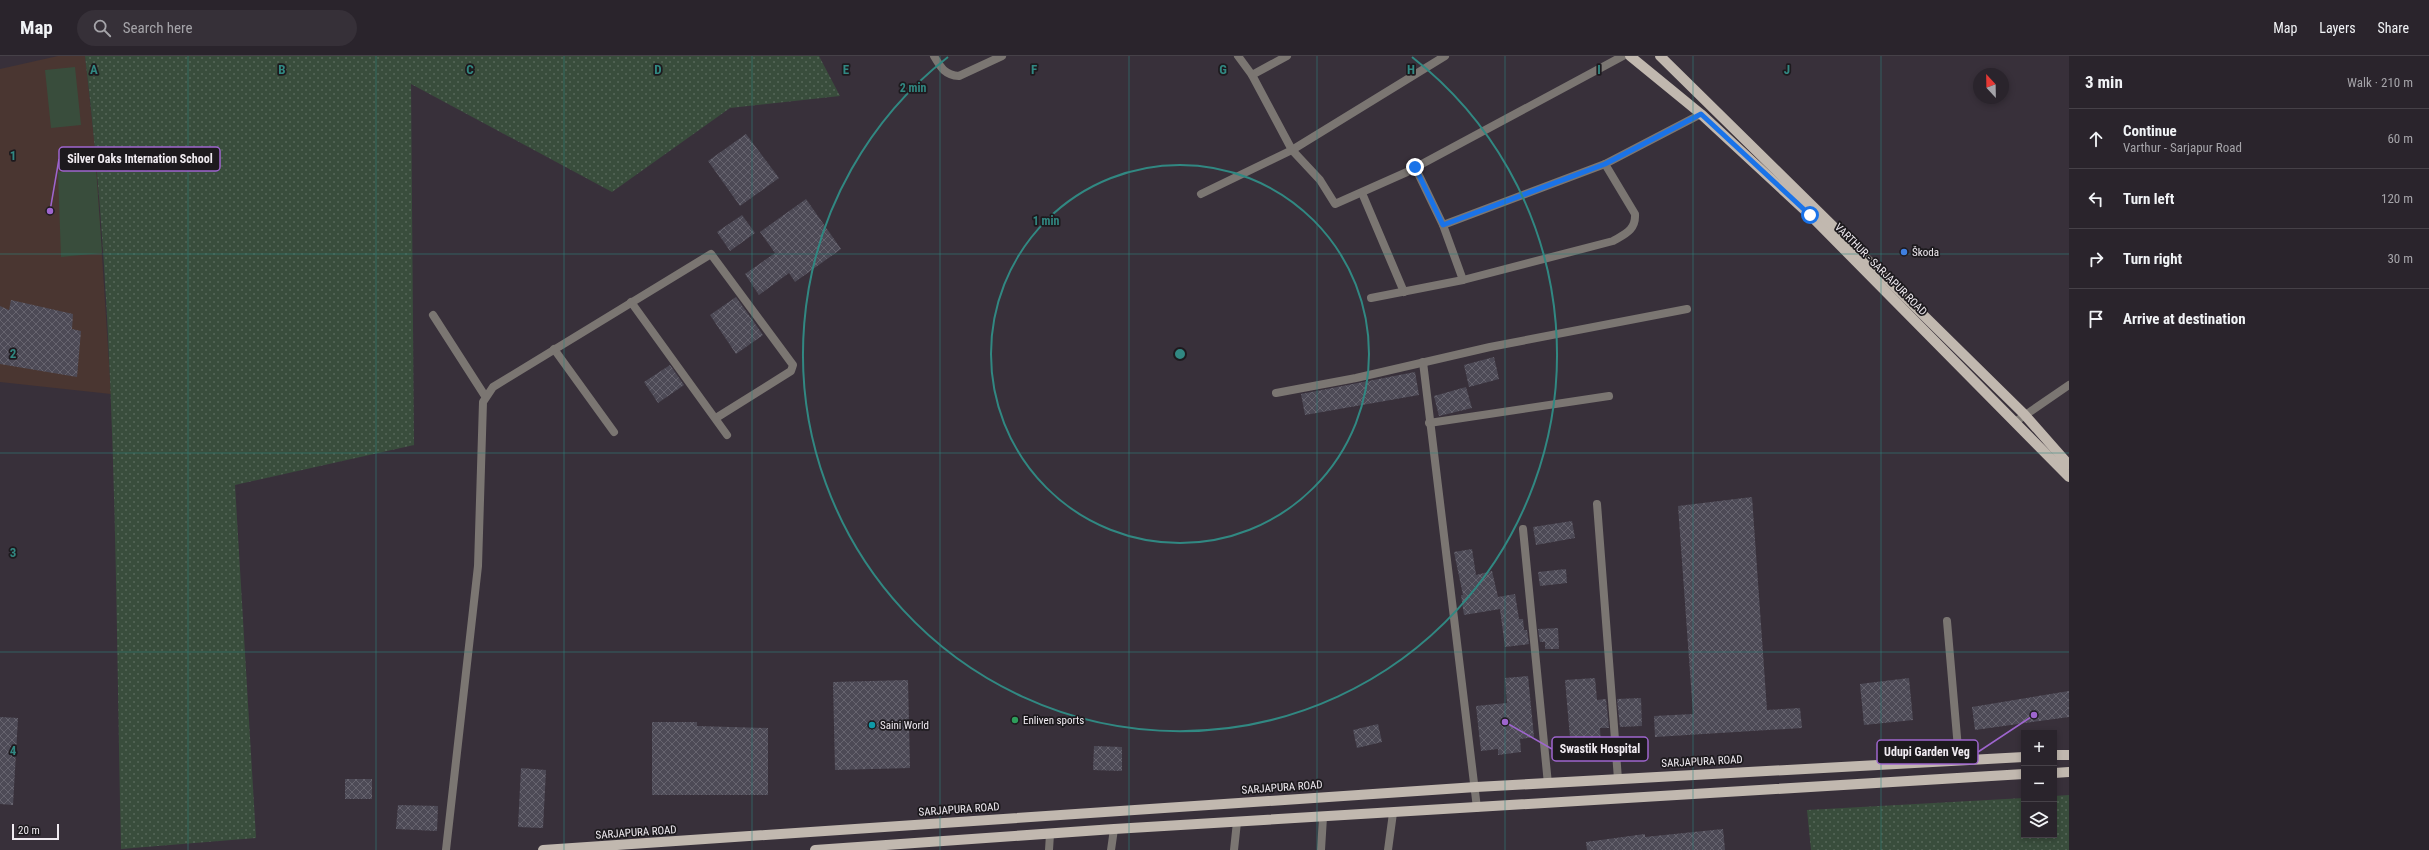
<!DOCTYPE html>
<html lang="en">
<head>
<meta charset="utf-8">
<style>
	:root { --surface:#2a242c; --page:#363038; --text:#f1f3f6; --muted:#a5a4a9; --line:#464148 }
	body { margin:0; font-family:"Roboto Condensed",sans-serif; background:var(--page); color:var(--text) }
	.controls { position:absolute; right:12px; bottom:12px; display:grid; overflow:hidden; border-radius:0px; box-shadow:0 2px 6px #0003 }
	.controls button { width:36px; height:36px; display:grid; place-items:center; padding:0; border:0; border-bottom:1px solid var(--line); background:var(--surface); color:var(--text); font:20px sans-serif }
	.compass { position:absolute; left:1973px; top:12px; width:36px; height:36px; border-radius:50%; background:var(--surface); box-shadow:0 2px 6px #0003; rotate:338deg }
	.scale { position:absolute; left:12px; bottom:10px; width:47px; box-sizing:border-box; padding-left:4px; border:2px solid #f0ebf1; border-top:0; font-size:11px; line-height:14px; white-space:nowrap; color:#f0ebf1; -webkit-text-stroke:3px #1d1a1e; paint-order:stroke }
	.stop { position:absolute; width:12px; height:12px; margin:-9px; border:3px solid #1a73e8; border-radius:50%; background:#fff }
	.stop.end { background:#1a73e8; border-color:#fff; box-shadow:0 1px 4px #0008 }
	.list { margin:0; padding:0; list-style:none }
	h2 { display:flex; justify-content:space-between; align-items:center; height:52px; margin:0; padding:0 16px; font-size:17px }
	h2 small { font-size:13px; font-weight:400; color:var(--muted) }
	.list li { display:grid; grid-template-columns:26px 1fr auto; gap:12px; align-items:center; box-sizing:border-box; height:60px; padding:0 16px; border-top:1px solid var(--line) }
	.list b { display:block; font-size:15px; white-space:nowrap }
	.list p { margin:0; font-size:13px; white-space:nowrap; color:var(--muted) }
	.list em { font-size:13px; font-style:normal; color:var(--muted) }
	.icon { flex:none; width:22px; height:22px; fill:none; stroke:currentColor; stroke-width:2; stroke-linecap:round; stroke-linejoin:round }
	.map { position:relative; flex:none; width:2069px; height:794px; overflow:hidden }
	header { display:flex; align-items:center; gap:24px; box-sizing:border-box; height:56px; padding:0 20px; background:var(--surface); border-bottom:1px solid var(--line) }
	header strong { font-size:19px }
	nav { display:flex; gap:22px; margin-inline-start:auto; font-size:14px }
	.search { width:280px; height:36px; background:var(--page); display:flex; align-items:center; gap:10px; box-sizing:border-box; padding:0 14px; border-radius:22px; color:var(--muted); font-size:15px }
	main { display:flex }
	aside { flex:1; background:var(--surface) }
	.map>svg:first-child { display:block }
	.education { fill:#4a3631 }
	.grass { fill:url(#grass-dots) }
	.pitch { fill:#394d3c }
	.building { fill:url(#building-cross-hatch) }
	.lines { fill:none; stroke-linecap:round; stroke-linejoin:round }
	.street { stroke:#7b7672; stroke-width:8 }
	.primary { stroke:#c1b8af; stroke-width:10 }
	.route { stroke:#1a73e8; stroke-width:5 }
	.grid { fill:none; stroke:#318882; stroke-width:1; stroke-opacity:0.55 }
	.ring { fill:none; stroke:#318882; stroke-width:2 }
	.shop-dot { fill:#3f7fe0; stroke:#1d1a1e; stroke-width:1.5 }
	.leisure-dot { fill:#2e9e5b; stroke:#1d1a1e; stroke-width:1.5 }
	.culture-dot { fill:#0f9aa8; stroke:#1d1a1e; stroke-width:1.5 }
	.labels { text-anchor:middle; stroke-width:3.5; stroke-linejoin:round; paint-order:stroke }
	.poi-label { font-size:11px; fill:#f0ebf1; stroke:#1d1a1e; text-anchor:start }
	.street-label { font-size:11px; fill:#f0ebf1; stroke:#1d1a1e }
	.grid-label { font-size:13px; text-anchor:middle; font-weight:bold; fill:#318882; stroke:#1d1a1e; stroke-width:3.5; stroke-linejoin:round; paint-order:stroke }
	.centre { fill:#318882; stroke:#1d1a1e; stroke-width:2 }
	.ring-label { font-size:12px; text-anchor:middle; font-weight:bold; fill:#318882; stroke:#1d1a1e; stroke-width:3.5; stroke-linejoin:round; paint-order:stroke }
	.leader { fill:none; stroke:#9e65ce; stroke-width:1.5 }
	.callout-dot { fill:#9e65ce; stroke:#1d1a1e; stroke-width:1.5 }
	.callout { fill:#1d1a1e; stroke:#9e65ce; stroke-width:1.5 }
	.callout-label { font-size:12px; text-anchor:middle; font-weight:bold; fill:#f0ebf1 }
</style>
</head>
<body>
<header>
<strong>Map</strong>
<div class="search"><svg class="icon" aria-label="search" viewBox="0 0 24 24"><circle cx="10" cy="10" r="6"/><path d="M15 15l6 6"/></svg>Search here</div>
<nav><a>Map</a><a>Layers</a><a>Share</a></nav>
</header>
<main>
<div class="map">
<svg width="2069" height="794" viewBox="0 0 2069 794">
	<defs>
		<pattern id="grass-dots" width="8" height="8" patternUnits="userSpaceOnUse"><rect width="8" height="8" fill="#394d3c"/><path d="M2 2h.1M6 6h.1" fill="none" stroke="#566759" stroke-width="1.8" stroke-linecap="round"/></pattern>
		<pattern id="building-cross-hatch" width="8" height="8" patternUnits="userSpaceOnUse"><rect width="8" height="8" fill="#4d4a56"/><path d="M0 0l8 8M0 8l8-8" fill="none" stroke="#67646f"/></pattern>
	</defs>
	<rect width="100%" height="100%" fill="#38303a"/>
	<!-- education -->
	<path class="education" d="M58,0H85L95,92L111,338L0,326V13Z"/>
	<!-- grass -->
	<g class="grass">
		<path d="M85,0H819L840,40L730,52L612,136L411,28L414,389L235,429L256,782L121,793C115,529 117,263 85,0Z"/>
		<path d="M2069,739V794H1811L1807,754L2024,742V779H2054V740Z"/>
	</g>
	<!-- pitch -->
	<g class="pitch">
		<path d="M75,11L81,69L51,72L45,14Z"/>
		<path d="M96,113L102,197L61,201L58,116Z"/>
	</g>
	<!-- building -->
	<g class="building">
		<path d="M746,78L779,122L740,150L708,105Z"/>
		<path d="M806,143L841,193L795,226L789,217L759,239L745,218L775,197L760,176Z"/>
		<path d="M742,159L755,177L730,195L717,176Z"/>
		<path d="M736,241L763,279L736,298L710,259Z"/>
		<path d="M11,244L73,258L72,273L81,275L77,321L0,308V250L9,254Z"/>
		<path d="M1494,301L1499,323L1469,331L1464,309Z"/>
		<path d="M670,309L684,329L658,347L644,326Z"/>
		<path d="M1415,316L1419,339L1305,359L1301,338Z"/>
		<path d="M1466,331L1472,352L1439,360L1434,340Z"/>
		<path d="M1752,441L1767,654L1800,652L1802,672L1655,681L1654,660L1693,658L1678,450Z"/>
		<path d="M1572,465L1575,482L1536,489L1533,471Z"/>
		<path d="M1472,493L1476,519L1492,515L1498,541L1515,538L1519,563H1523L1524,574H1527L1529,588L1505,591L1500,553L1464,559L1461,539H1463L1454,496Z"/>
		<path d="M1566,513L1567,527L1540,530L1538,516Z"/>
		<path d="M1558,572L1559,593H1545V586H1540L1538,573Z"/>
		<path d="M1528,620L1534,681L1520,683L1521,696L1498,699V693L1481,695L1476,650L1507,647L1505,622Z"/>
		<path d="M1595,622L1597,644L1606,643L1609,672H1600L1601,690L1571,693L1565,624Z"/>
		<path d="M1909,622L1913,664L1864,669L1860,628Z"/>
		<path d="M908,624L910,712L835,714L833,626Z"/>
		<path d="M2069,635V661L1975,674L1972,651Z"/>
		<path d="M1641,642L1642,670L1620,671L1617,643Z"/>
		<path d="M0,661L18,662L13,749L0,748Z"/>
		<path d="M652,666H697V670L768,672V739H652Z"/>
		<path d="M1378,668L1382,686L1357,692L1353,674Z"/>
		<path d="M1094,690L1122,691V715L1093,714Z"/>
		<path d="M521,712L546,714L543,772L518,771Z"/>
		<rect x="345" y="723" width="27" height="20"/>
		<path d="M398,749L438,750L437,775L396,773Z"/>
		<path d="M1723,773L1725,794H1587L1586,786L1645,778V781Z"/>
	</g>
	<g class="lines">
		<!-- street -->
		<g class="street">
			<path d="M934,0C941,12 945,19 959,20L1002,0"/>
			<path d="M1238,0L1252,19"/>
			<path d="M1287,0L1252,19L1292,94L1320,124L1335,148L1407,116L1623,0"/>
			<path d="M1415,111L1443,169"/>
			<path d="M1362,137L1404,236"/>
			<path d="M1201,138L1292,94L1445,0"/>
			<path d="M1463,224L1443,169L1605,108"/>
			<path d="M1371,242L1463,224L1613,185C1625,178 1636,174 1635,158L1605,108L1701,58"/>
			<path d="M631,246L727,379"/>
			<path d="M433,259L485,340"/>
			<path d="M554,293L614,376"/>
			<path d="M1423,306L1477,752"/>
			<path d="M1276,337L1356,322L1490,291L1687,253"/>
			<path d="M2015,366L2069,329"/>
			<path d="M1429,367L1609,340"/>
			<path d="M1597,448L1618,723"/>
			<path d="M1523,473L1548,728"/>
			<path d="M1947,565L1959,704"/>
			<path d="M446,794L478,510L483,346L493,331L711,198L793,309L791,315L716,362"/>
			<path d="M1049,794L1050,778"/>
			<path d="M1111,794L1114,773"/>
			<path d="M1234,794L1237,766"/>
			<path d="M1321,794L1323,761"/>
			<path d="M1388,794L1393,757"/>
		</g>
		<!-- primary -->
		<g class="primary">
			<path d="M1630,0L1701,58L1810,159L2069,421"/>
			<path d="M1660,0L2024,358L2069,409"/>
			<path d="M2054,699H2069"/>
			<path d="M2054,717L2069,716"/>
			<path d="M543,794L1476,731L2024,701"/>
			<path d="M815,794L1114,773L2024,718"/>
		</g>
	</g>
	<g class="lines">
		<!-- route -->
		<path class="route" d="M1415,111L1443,169L1605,108L1701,58L1810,159"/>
	</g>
	<!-- grid -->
	<path class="grid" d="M188,0V794M376,0V794M564,0V794M752,0V794M940,0V794M1129,0V794M1317,0V794M1505,0V794M1693,0V794M1881,0V794M0,198H2069M0,397H2069M0,596H2069"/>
	<!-- distance rings -->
	<g class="ring">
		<circle cx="1180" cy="298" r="189"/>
		<path d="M1412 1A377 377 0 1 1 948 1"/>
	</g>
	<!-- markers -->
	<circle class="shop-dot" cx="1904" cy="196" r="4"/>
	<circle class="leisure-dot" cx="1015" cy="664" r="4"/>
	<circle class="culture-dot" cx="872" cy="669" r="4"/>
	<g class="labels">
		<!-- poi labels -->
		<g class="poi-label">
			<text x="1912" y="200">Škoda</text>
			<text x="1023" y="668">Enliven sports</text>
			<text x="880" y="673">Saini World</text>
		</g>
		<!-- street labels -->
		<g class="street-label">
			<text transform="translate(1881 213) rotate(45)" y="4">VARTHUR - SARJAPUR ROAD</text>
			<text transform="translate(1702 705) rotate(-3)" y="4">SARJAPURA ROAD</text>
			<text transform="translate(1282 731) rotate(-4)" y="4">SARJAPURA ROAD</text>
			<text transform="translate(959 753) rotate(-4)" y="4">SARJAPURA ROAD</text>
			<text transform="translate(636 776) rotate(-4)" y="4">SARJAPURA ROAD</text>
		</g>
	</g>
	<g class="grid-label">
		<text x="94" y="18">A</text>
		<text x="282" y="18">B</text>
		<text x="470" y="18">C</text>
		<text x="658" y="18">D</text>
		<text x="846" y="18">E</text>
		<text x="1034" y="18">F</text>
		<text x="1223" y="18">G</text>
		<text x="1411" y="18">H</text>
		<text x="1599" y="18">I</text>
		<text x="1787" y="18">J</text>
		<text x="13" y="104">1</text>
		<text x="13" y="302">2</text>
		<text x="13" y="501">3</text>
		<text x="13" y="699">4</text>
	</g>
	<circle cx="1180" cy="298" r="6" class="centre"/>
	<g class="ring-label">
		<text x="913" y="36">2 min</text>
		<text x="1046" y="169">1 min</text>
	</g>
	<!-- callouts -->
	<path class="leader" d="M50 155L59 103M1505 666L1552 693M2034 659L1978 696"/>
	<g class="callout-dot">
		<circle cx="50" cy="155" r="4"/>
		<circle cx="1505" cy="666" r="4"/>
		<circle cx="2034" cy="659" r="4"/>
	</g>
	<g class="callout">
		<rect x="59" y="91" width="161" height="24" rx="4"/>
		<rect x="1552" y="681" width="96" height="24" rx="4"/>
		<rect x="1877" y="684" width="101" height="24" rx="4"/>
	</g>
	<g class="callout-label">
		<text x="140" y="107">Silver Oaks Internation School</text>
		<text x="1600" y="697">Swastik Hospital</text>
		<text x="1927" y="700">Udupi Garden Veg</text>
	</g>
</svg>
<div class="controls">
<button>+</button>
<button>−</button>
<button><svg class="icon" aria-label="layers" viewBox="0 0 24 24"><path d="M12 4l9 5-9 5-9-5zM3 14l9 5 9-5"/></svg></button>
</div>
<svg class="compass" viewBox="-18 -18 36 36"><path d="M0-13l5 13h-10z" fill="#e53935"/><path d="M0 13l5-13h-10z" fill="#a5a4a9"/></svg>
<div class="scale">20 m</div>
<div class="stop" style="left:1810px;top:159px"></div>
<div class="stop end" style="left:1415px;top:111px"></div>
</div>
<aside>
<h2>3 min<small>Walk · 210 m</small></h2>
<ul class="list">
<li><svg class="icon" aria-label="ahead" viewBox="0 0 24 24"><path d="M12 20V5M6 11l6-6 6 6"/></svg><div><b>Continue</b><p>Varthur - Sarjapur Road</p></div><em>60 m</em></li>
<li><svg class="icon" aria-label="left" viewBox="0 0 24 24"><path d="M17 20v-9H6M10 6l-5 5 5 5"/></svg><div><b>Turn left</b></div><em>120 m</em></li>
<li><svg class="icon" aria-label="right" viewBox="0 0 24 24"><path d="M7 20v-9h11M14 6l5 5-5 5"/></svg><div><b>Turn right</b></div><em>30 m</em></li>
<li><svg class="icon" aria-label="arrive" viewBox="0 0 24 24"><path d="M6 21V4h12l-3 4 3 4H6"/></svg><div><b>Arrive at destination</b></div></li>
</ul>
</aside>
</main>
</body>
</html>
